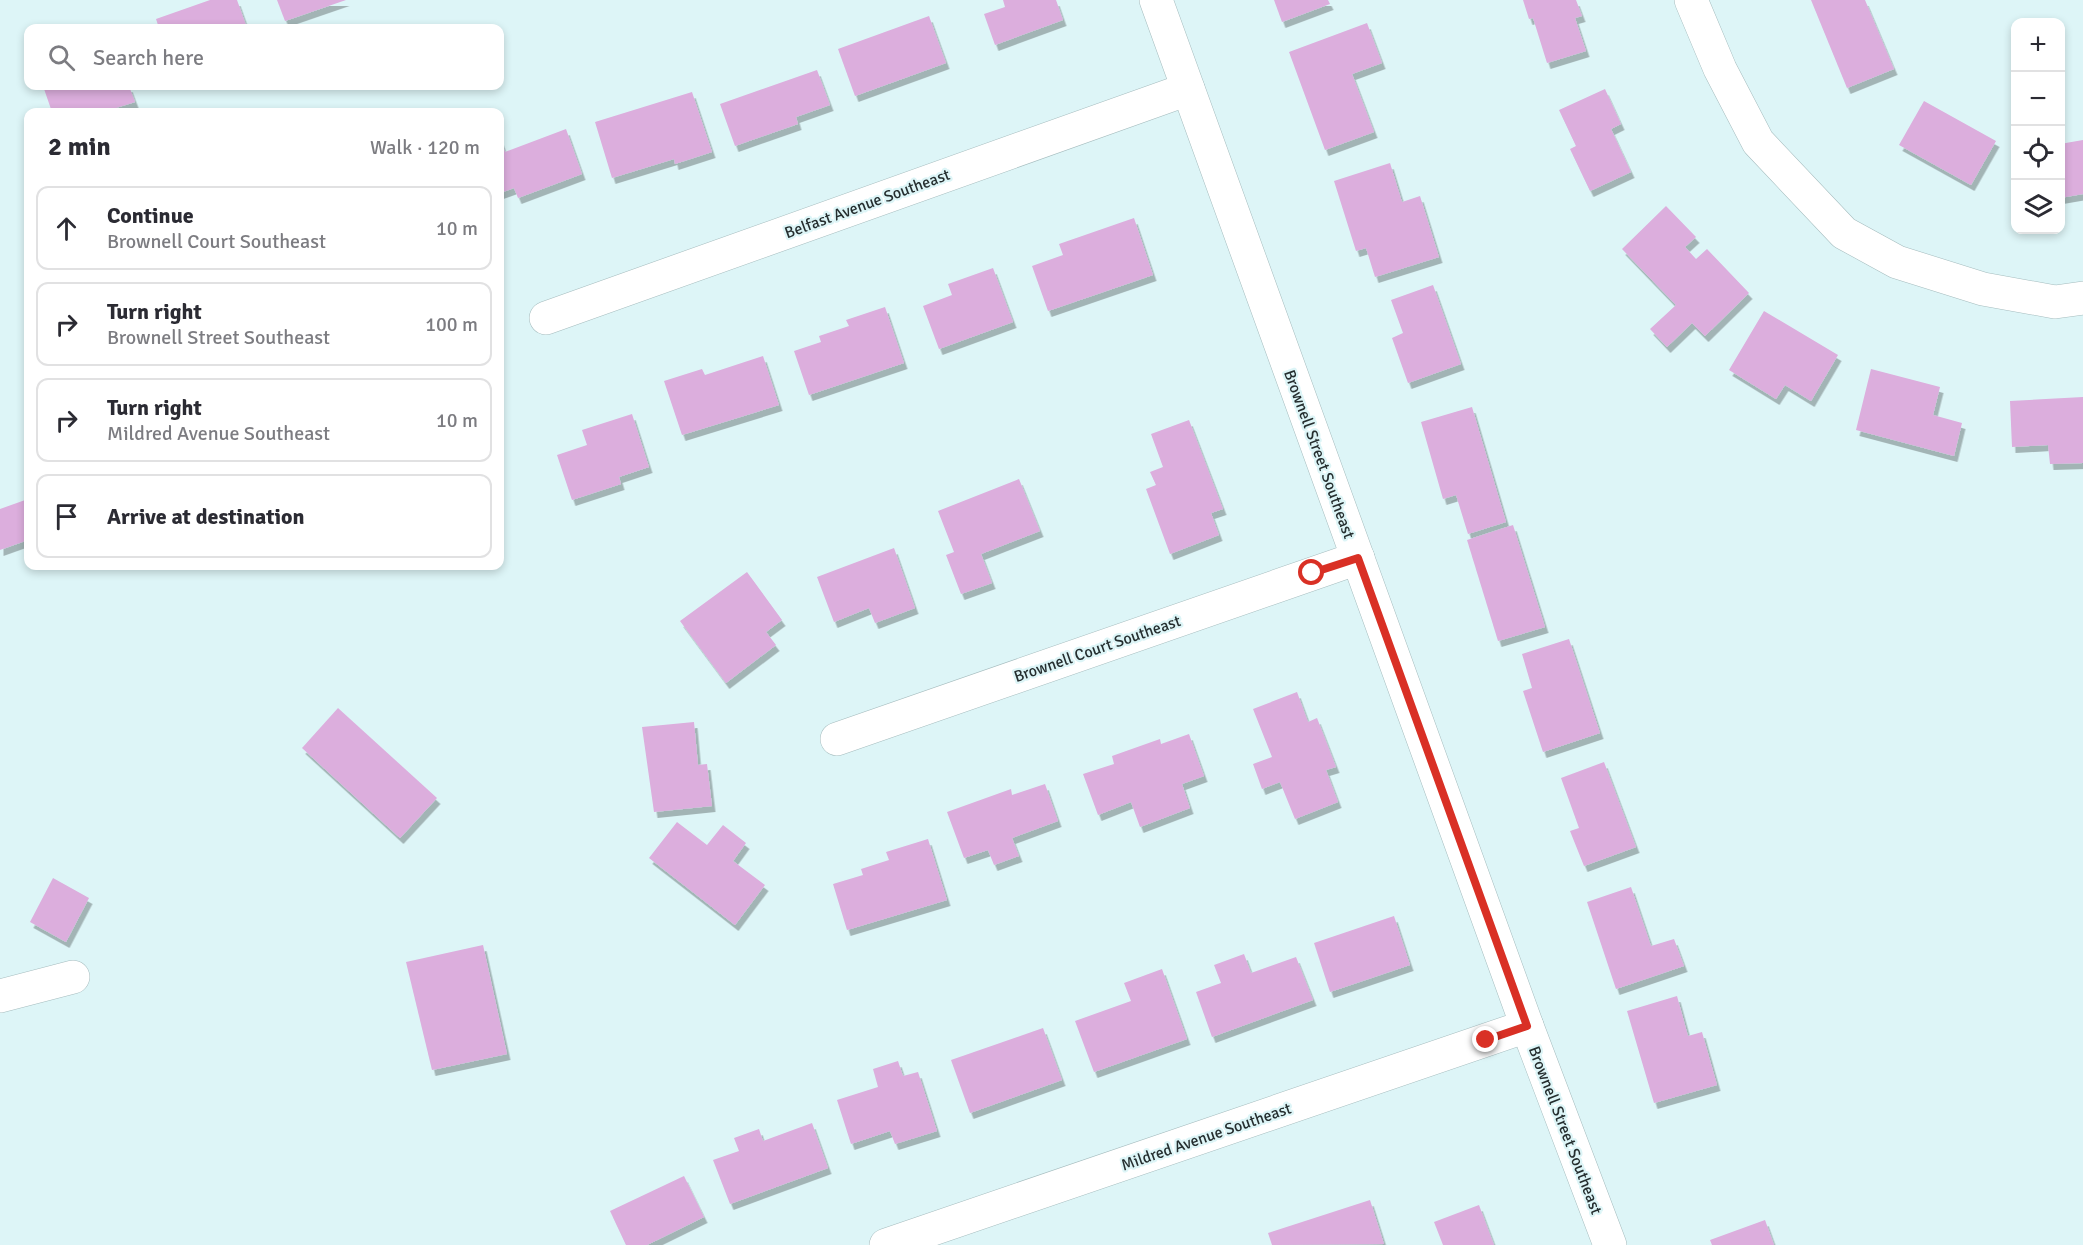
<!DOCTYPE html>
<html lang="en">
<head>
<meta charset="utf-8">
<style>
	:root { --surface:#fff; --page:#f7f7f7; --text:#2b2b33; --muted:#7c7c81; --line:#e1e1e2 }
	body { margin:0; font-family:Signika,sans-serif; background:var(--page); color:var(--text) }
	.controls { position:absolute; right:18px; top:18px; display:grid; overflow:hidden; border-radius:12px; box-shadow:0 3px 9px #0003 }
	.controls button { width:54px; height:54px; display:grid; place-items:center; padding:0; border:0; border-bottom:2px solid var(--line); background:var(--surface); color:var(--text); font:30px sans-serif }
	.stop { position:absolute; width:18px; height:18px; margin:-14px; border:4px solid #d93025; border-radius:50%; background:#fff }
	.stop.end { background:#d93025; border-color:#fff; box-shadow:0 2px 6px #0008 }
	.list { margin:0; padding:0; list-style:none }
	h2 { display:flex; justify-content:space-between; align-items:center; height:78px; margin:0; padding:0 24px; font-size:26px }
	h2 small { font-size:20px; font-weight:400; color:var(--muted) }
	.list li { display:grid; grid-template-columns:39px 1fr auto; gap:18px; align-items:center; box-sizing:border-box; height:84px; margin:0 12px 12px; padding:0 12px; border:2px solid var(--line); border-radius:12px }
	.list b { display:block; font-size:22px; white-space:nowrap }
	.list p { margin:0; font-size:20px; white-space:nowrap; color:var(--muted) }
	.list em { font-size:20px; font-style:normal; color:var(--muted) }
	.icon { flex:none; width:33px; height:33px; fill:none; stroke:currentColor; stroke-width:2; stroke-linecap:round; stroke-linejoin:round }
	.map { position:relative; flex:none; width:2083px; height:1245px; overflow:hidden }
	.search { position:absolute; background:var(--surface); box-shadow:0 3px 9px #0003; left:24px; top:24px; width:480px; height:66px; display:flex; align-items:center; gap:15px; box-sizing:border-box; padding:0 21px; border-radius:12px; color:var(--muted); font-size:22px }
	.panel { position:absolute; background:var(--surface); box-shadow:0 3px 9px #0003; left:24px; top:108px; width:480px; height:462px; border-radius:12px }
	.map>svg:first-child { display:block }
	.building { fill:#dcaedd; filter:url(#shadow) }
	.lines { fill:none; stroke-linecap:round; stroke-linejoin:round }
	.minor-casing { stroke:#a5bcbe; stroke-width:34 }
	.minor { stroke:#fff; stroke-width:33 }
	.route { stroke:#d93025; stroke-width:8 }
	.labels { text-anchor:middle; stroke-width:4.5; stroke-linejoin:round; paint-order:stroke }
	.street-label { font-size:16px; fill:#252e2f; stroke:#ddf5f7 }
</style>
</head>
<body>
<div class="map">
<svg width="2083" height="1245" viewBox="0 0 2083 1245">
	<defs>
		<filter id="shadow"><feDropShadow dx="3.5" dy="6" stdDeviation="0" flood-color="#0004"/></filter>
	</defs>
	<rect width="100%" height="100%" fill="#ddf5f7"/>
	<!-- building -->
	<g class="building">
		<path d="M210,0H237L247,28H159L156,19Z"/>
		<path d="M277,0H346L285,21Z"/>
		<path d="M1003,0H1056L1063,20L995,45L984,14L1005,7Z"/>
		<path d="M1274,0H1328L1330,4L1282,22Z"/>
		<path d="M1523,0H1576L1582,16L1575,18L1586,51L1547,63L1533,18L1529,19Z"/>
		<path d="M1811,0H1865L1894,69L1847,88Z"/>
		<path d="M929,16L946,63L855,96L838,49Z"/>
		<path d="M1367,23L1382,63L1352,74L1374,132L1325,150L1289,52Z"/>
		<path d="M817,70L830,105L796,117L798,124L735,146L720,104Z"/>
		<path d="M43,86H129L135,102L103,112H52Z"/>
		<path d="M1605,89L1621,124L1611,129L1631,172L1590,191L1570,149L1576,146L1559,110Z"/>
		<path d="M692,92L712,152L675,164L674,159L612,178L595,122Z"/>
		<path d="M1924,101L1996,141L1971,185L1899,145Z"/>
		<path d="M566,129L582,174L518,198L514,188L500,193V139L505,152Z"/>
		<path d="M2083,140V194L2060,198V144Z"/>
		<path d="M1390,163L1402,202L1420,196L1439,257L1375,277L1366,248L1356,251L1334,181Z"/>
		<path d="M1666,206L1696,237L1685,247L1696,259L1707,249L1749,293L1705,336L1692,323L1667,347L1650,329L1676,305L1622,249Z"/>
		<path d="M1134,218L1153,275L1048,311L1032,266L1063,255L1059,244Z"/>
		<path d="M993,268L1013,322L939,349L923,306L952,295L948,284Z"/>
		<path d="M1433,285L1461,364L1408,383L1392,338L1403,333L1391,300Z"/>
		<path d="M885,307L904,363L809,395L794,351L821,342L819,336L849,326L846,320Z"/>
		<path d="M1764,311L1838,355L1811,401L1785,385L1776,399L1729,370Z"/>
		<path d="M763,356L779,405L682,435L664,381L702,369L705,375Z"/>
		<path d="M1871,369L1940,387L1933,415L1962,423L1954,456L1856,430Z"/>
		<path d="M2083,397V463L2050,464L2048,445L2012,447L2010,401Z"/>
		<path d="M1472,407L1506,522L1468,534L1456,495L1443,499L1421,422Z"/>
		<path d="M632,414L649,467L619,477L621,484L572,500L557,455L587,445L582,430Z"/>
		<path d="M1189,420L1223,509L1211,513L1219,535L1170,554L1146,489L1156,485L1150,472L1163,467L1151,434Z"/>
		<path d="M1019,479L1040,531L981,554L992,583L961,594L946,555L954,552L938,511Z"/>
		<path d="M28,499V540L0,550V509Z"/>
		<path d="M1513,525L1545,627L1498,641L1467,540Z"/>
		<path d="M894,548L915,608L875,623L869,608L834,622L817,577Z"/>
		<path d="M747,572L782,620L766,632L776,645L726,683L680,621Z"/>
		<path d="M1569,639L1600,733L1543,752L1523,691L1532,688L1522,654Z"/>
		<path d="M1297,692L1308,722L1317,718L1336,767L1326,770L1338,802L1295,819L1280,782L1262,789L1253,764L1272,757L1253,709Z"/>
		<path d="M338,708L437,798L400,838L302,748Z"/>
		<path d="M694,722L698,765L707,764L712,806L654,812L642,727Z"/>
		<path d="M1189,734L1204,776L1182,784L1190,808L1140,827L1131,802L1098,815L1083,774L1114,764L1112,756L1160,739L1161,744Z"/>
		<path d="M1604,762L1636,847L1584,866L1570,831L1579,828L1561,778Z"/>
		<path d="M1045,784L1058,821L1012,838L1019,856L994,865L988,850L964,858L947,812L1011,789L1012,795Z"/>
		<path d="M677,822L707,845L723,825L746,843L733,861L765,885L735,925L649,858Z"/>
		<path d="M928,839L947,900L847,930L833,884L863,875L861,869L889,860L886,852Z"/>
		<path d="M53,878L89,898L66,942L30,922Z"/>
		<path d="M1631,887L1651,946L1674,939L1684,966L1616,989L1587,902Z"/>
		<path d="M1394,916L1410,965L1330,992L1314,943Z"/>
		<path d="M483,945L507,1054L432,1070L406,962Z"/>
		<path d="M1244,954L1251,973L1296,957L1313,1000L1212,1037L1196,992L1221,983L1214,965Z"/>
		<path d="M1162,969L1187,1039L1094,1072L1075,1021L1131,1001L1124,983Z"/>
		<path d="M1677,996L1688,1036L1702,1032L1717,1085L1654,1103L1627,1011Z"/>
		<path d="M1043,1028L1062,1080L970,1113L951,1060Z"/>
		<path d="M898,1061L903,1076L918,1072L937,1131L895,1144L890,1131L851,1144L837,1100L878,1087L873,1069Z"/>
		<path d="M812,1123L828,1168L730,1204L713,1160L739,1151L734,1138L759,1129L763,1141Z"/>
		<path d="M684,1176L704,1217L647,1245H626L610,1211Z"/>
		<path d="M1370,1200L1384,1244L1272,1245L1268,1233Z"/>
		<path d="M1479,1205L1494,1245H1443L1434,1222Z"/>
		<path d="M1765,1220L1774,1245H1712L1710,1240Z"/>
	</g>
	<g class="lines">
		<defs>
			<g id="minor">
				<path d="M1156,0L1527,1026L1610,1245"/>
				<path d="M1691,0L1720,69L1758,142L1844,233L1897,262L1983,289L2055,302L2083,298"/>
				<path d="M546,318L1188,89"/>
				<path d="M837,739L1358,558"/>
				<path d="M0,996L73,977"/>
				<path d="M886,1245L1527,1026"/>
			</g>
		</defs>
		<!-- minor casing -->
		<use href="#minor" class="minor-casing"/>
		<!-- minor -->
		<use href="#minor" class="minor"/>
	</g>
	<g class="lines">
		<!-- route -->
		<path class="route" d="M1312,573L1358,558L1527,1026L1486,1040"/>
	</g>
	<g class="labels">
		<!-- street labels -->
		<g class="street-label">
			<text transform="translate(867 203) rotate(-20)" y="6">Belfast Avenue Southeast</text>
			<text transform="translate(1320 454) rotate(70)" y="6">Brownell Street Southeast</text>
			<text transform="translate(1097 648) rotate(-19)" y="6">Brownell Court Southeast</text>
			<text transform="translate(1566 1130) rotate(69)" y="6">Brownell Street Southeast</text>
			<text transform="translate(1206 1136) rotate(-19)" y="6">Mildred Avenue Southeast</text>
		</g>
	</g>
</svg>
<div class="controls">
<button>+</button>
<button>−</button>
<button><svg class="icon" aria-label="locate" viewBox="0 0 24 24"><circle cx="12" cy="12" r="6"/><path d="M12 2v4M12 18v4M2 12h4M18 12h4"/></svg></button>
<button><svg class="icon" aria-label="layers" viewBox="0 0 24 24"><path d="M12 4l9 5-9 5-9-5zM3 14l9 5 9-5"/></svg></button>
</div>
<div class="stop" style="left:1312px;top:573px"></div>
<div class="stop end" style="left:1486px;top:1040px"></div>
<div class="search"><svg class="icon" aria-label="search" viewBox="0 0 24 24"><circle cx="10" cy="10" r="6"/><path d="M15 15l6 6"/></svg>Search here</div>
<section class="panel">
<h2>2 min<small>Walk · 120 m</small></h2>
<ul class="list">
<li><svg class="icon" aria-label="ahead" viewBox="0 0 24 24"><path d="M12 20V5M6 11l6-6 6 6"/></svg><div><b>Continue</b><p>Brownell Court Southeast</p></div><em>10 m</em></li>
<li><svg class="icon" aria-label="right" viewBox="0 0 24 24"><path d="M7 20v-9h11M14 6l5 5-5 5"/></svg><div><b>Turn right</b><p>Brownell Street Southeast</p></div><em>100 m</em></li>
<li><svg class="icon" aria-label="right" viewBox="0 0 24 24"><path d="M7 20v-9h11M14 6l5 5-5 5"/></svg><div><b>Turn right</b><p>Mildred Avenue Southeast</p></div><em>10 m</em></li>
<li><svg class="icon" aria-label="arrive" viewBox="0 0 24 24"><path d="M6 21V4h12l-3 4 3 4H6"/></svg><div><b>Arrive at destination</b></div></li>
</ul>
</section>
</div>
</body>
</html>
